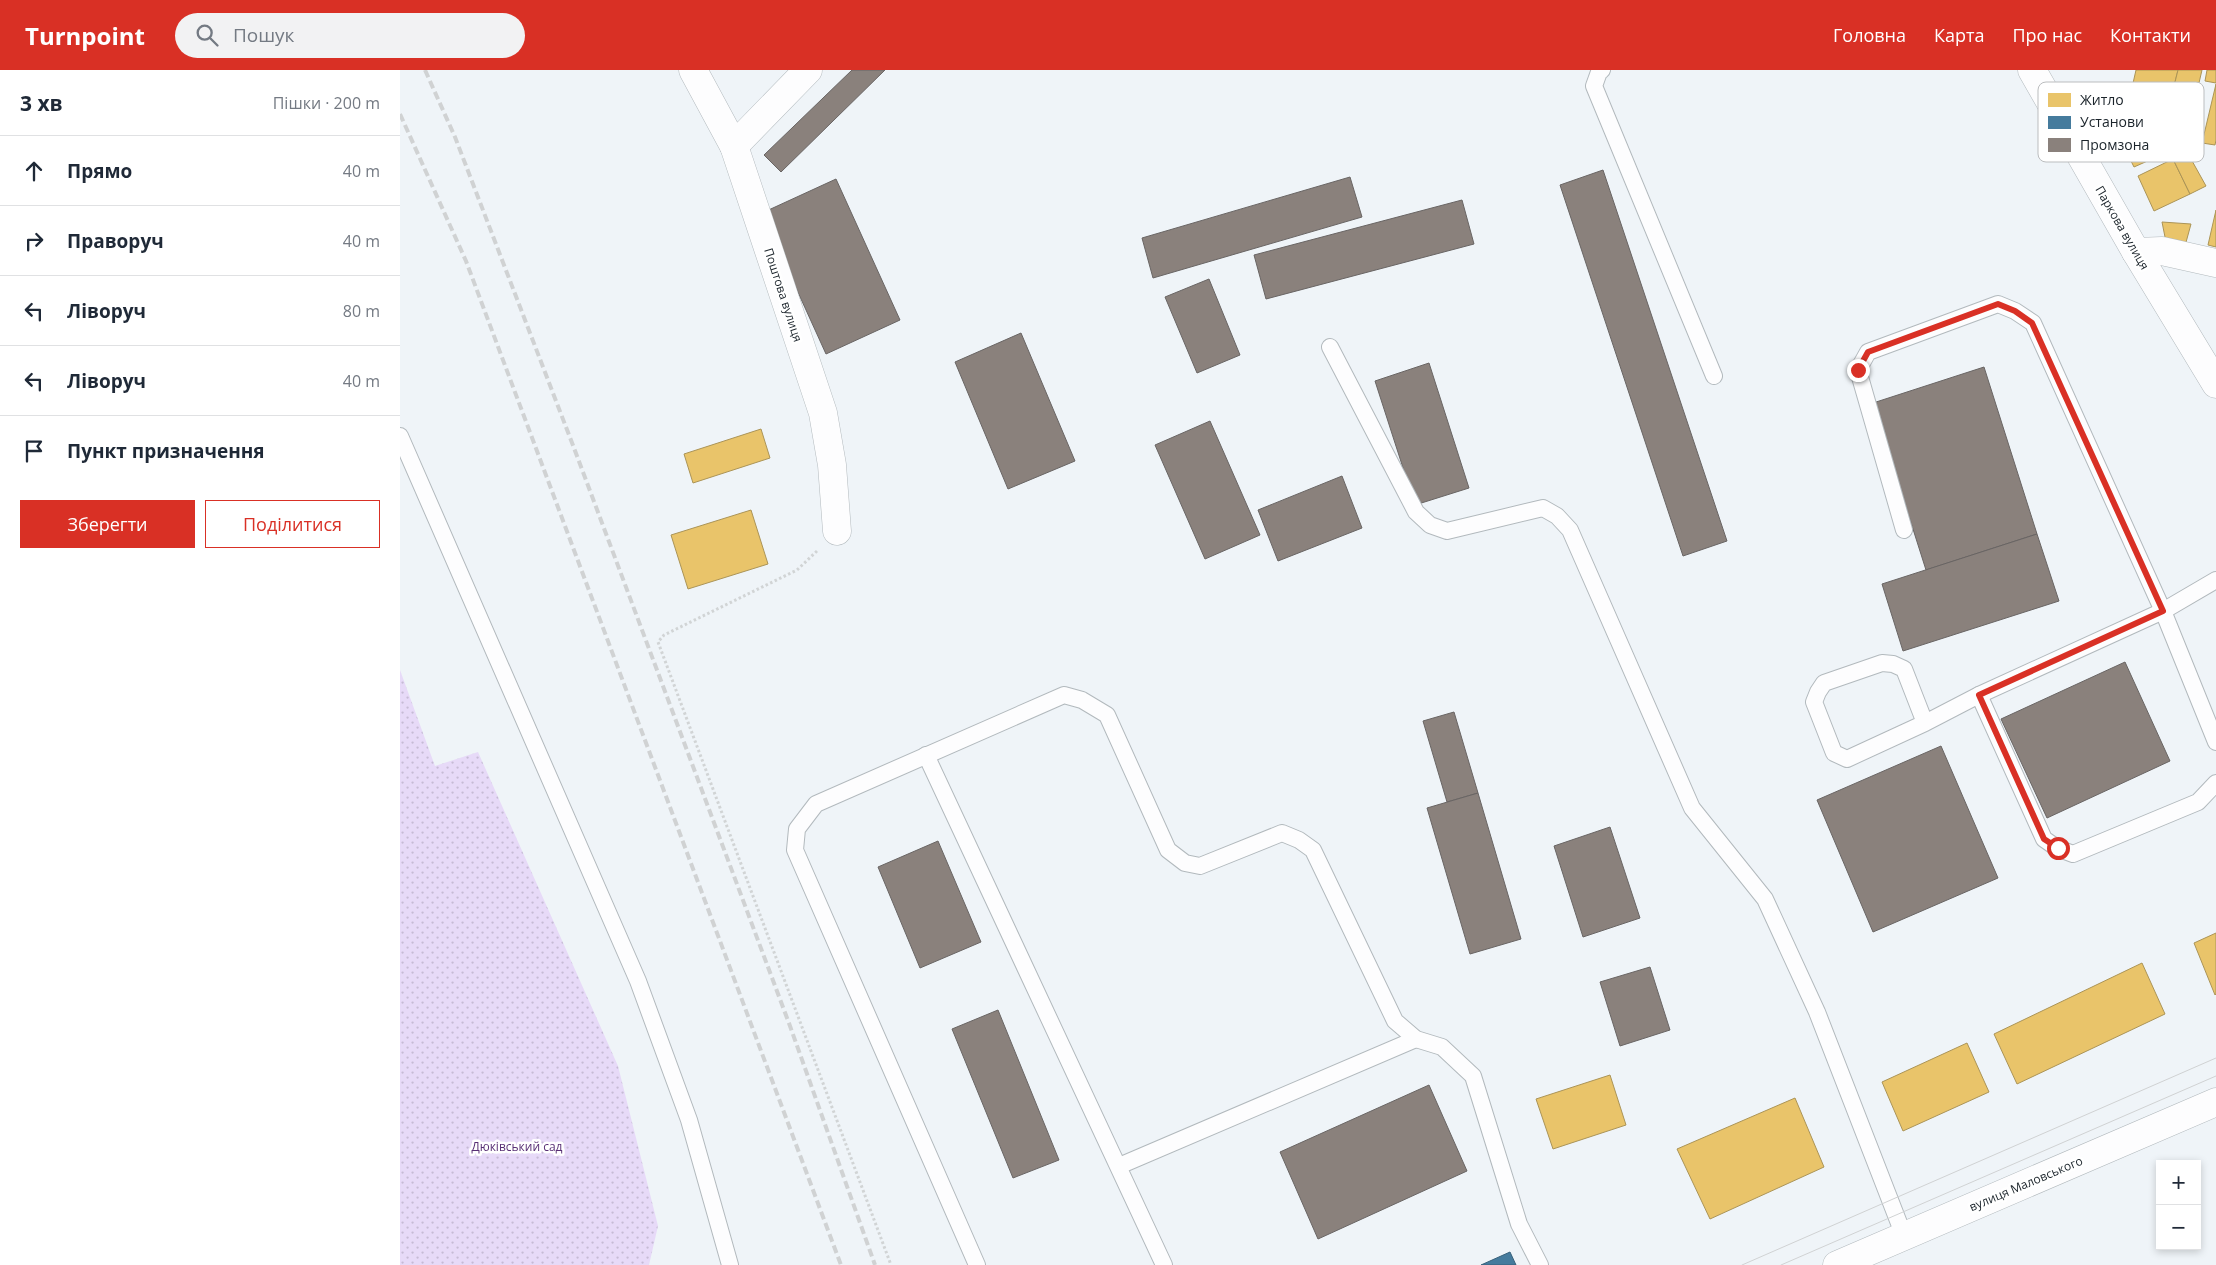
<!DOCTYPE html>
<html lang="uk">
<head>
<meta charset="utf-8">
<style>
	:root { --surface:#fff; --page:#f2f2f3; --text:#1f2937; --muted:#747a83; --line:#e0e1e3; --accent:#d93025 }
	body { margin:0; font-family:"Open Sans",sans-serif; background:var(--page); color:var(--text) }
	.controls { position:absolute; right:15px; bottom:15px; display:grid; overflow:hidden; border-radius:0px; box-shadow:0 2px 8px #0003 }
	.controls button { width:45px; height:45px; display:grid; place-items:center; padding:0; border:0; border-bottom:1px solid var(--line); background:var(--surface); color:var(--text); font:25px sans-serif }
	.stop { position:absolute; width:15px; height:15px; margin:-11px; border:4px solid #d93025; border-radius:50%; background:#fff }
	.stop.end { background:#d93025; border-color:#fff; box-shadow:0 1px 5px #0008 }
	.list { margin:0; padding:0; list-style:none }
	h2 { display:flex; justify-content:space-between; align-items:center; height:65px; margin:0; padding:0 20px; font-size:21px }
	h2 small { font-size:16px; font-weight:400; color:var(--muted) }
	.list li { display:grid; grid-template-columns:32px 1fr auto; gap:15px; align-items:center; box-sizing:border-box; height:70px; padding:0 20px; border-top:1px solid var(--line) }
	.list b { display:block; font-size:19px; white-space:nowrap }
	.list em { font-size:16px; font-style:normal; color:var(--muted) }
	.actions { display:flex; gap:10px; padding:15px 20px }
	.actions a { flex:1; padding:11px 0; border:1px solid var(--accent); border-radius:0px; text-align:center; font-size:18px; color:var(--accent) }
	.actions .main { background:var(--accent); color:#fff }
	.icon { flex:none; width:28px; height:28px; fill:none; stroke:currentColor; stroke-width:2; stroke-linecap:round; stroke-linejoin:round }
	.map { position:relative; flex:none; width:1816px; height:1195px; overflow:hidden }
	header { display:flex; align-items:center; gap:30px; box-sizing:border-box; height:70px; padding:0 25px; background:var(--accent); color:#fff }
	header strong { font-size:24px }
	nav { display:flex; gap:28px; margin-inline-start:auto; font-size:18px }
	.search { width:350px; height:45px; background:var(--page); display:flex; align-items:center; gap:12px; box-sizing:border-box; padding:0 18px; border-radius:28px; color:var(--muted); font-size:19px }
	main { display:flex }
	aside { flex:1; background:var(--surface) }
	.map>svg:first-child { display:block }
	.park { fill:url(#park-dots) }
	.homes { fill:#e9c46a; stroke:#ab9457 }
	.public { fill:#457b9d; stroke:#38617b }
	.industry { fill:#8a817c; stroke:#696564 }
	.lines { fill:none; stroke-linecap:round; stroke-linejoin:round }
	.lane-casing { stroke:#b2b9bd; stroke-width:18 }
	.street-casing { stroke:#b2b9bd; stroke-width:29 }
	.secondary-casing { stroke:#b2b9bd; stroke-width:29 }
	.path { stroke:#d1d4d5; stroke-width:3; stroke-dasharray:2.5 2.5; stroke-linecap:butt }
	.lane { stroke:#fdfdfe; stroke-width:16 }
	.street { stroke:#fdfdfe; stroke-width:28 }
	.secondary { stroke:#fdfdfe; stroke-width:28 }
	.tram { stroke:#d0d2d3; stroke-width:1 }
	.rail { stroke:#d0d2d3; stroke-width:4; stroke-dasharray:8 4; stroke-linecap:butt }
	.route { stroke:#d93025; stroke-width:6 }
	.labels { text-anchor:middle; stroke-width:5; stroke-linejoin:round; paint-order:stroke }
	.street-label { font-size:12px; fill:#1b242b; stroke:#fff }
	.park-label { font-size:12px; fill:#582f74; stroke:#fff }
	.key { fill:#fff; stroke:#bbbdbf; stroke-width:1 }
	.key-label { font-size:14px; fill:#1b242b }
</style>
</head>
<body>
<header>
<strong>Turnpoint</strong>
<div class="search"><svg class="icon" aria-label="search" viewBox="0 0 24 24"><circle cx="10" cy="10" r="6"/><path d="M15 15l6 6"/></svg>Пошук</div>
<nav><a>Головна</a><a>Карта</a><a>Про нас</a><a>Контакти</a></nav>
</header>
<main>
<aside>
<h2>3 хв<small>Пішки · 200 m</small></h2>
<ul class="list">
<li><svg class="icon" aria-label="ahead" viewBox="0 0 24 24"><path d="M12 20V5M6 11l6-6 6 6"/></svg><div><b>Прямо</b></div><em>40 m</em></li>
<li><svg class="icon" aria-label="right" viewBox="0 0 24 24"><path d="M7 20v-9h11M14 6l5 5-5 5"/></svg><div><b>Праворуч</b></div><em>40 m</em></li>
<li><svg class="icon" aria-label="left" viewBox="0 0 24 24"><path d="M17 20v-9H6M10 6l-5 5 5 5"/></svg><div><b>Ліворуч</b></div><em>80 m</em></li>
<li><svg class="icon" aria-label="left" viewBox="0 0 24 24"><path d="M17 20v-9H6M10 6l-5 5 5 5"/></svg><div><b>Ліворуч</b></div><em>40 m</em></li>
<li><svg class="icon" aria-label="arrive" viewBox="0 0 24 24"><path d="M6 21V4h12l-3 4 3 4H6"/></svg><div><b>Пункт призначення</b></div></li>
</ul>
<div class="actions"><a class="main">Зберегти</a><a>Поділитися</a></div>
</aside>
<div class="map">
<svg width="1816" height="1195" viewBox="0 0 1816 1195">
	<defs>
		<pattern id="park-dots" width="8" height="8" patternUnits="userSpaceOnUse" patternTransform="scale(1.25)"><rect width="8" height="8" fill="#e7daf8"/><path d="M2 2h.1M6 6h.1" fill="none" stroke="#c6bbd5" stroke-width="1.8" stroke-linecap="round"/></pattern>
	</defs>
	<rect width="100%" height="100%" fill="#eff4f8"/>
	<!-- park -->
	<path class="park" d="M0,600L35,696L78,682L218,996L258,1156L249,1195H0Z"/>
	<!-- homes -->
	<g class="homes">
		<path d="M1736,0H1778L1772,24L1756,21L1752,37L1729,31Z"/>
		<path d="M1778,0H1802L1795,30L1772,24Z"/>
		<path d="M1807,0H1816V13L1805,11Z"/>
		<path d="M1816,14V70L1815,75L1802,73Z"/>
		<path d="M1716,61H1764L1770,81L1734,97Z"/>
		<path d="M1773,89L1790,124L1754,141L1738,106Z"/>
		<path d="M1773,89H1791L1806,116L1790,124Z"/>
		<path d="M1816,140V177L1808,175Z"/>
		<path d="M1762,152L1791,154L1785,176L1766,172Z"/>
		<path d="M361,359L370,388L293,413L284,384Z"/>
		<path d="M351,440L368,494L288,519L271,465Z"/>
		<path d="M1816,863V924L1815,925L1794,873Z"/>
		<path d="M1742,893L1765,944L1617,1014L1594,964Z"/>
		<path d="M1567,973L1589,1022L1503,1061L1482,1012Z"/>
		<path d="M1210,1005L1226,1055L1153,1079L1136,1029Z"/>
		<path d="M1395,1028L1424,1097L1310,1149L1277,1079Z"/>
	</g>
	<!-- public -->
	<path class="public" d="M1110,1182L1116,1195H1081Z"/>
	<!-- industry -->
	<g class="industry">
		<path d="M452,0H485L381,102L364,85Z"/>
		<path d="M1203,100L1327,471L1283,486L1160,115Z"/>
		<path d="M950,107L962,147L753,208L742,168Z"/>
		<path d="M436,109L500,250L426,284L362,143Z"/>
		<path d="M1062,130L1074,174L866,229L854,185Z"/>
		<path d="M809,209L840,285L797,303L765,227Z"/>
		<path d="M621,263L675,391L608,419L555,292Z"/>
		<path d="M1029,293L1069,418L1015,435L975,311Z"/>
		<path d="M1584,297L1637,464L1526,500L1473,333Z"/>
		<path d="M810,351L860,465L805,489L755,375Z"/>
		<path d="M942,406L962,458L878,491L858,440Z"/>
		<path d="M1637,464L1659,531L1503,581L1482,514Z"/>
		<path d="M1725,592L1770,691L1647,748L1601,649Z"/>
		<path d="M1054,642L1078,723L1047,732L1023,651Z"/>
		<path d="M1541,676L1598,808L1473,862L1417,730Z"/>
		<path d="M1078,723L1121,869L1070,884L1027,738Z"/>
		<path d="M1210,757L1240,848L1183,867L1154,776Z"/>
		<path d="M538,771L581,872L520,898L478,797Z"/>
		<path d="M1250,897L1270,960L1220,976L1200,912Z"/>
		<path d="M598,940L659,1090L613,1108L552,959Z"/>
		<path d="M1029,1015L1067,1101L918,1169L880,1082Z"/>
	</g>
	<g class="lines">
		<defs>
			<g id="lane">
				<path d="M1202,0L1199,2L1194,16L1314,306"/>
				<path d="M930,277L1016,442L1030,455L1047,461L1143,438L1157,446L1170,460L1292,738L1365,829L1417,942L1504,1166"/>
				<path d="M0,366L238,911L289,1050L330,1195"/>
				<path d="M1504,460L1458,300L1468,282L1598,234L1615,241L1633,253L1763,541L1816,672"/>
				<path d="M1579,625L1644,769L1657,778L1673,784L1798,732L1816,713"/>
				<path d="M1525,653L1504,599L1493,594L1482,593L1424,613L1418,622L1414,632L1434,683L1447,689L1525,653L1579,625L1763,541L1816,510"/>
				<path d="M526,685L764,1195"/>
				<path d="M719,1096L1016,969"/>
				<path d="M577,1195L395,780L397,759L416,734L664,625L682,630L707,645L768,780L785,793L800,796L882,763L899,770L913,780L995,951L1016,969L1042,977L1073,1006L1119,1154L1140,1195"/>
			</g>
			<g id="street">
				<path d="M293,0L334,76L423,343L432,395L437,461"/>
				<path d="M1632,0L1736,182L1816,314"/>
				<path d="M334,76L408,0"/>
				<path d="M1736,182L1762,181L1816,193"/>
			</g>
			<path id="secondary" d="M1437,1195L1816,1032"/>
		</defs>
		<!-- lane casing -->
		<use href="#lane" class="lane-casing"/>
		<!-- street casing -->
		<use href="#street" class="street-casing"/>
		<!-- secondary casing -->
		<use href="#secondary" class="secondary-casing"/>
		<!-- path -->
		<path class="path" d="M417,481L397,500L264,565L258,572L491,1195"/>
		<!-- lane -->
		<use href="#lane" class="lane"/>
		<!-- street -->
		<use href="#street" class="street"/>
		<!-- secondary -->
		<use href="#secondary" class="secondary"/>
		<!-- tram -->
		<g class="tram">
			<path d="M1342,1195L1816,988"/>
			<path d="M1381,1195L1816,1006"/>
		</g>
		<!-- rail -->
		<g class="rail">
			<path d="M25,0L55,67L174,378L390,956L475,1195"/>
			<path d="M0,44L66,191L441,1195"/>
		</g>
	</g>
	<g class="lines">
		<!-- route -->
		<path class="route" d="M1458,300L1468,282L1598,234L1615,241L1632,253L1763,541L1579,625L1644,769L1658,778"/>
	</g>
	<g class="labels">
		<!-- street labels -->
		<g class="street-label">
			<text transform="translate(1722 158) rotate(60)" y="4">Паркова вулиця</text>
			<text transform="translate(383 225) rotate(72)" y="4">Поштова вулиця</text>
			<text transform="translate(1626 1114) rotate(-23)" y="4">вулиця Маловського</text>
		</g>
		<!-- park labels -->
		<g class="park-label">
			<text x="117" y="1081">Дюківський сад</text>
		</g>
	</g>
	<!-- legend -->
	<rect x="1638" y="12" width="166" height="80" rx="8" class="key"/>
	<rect x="1648" y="23" width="23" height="14" fill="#e9c46a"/>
	<rect x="1648" y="46" width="23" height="13" fill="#457b9d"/>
	<rect x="1648" y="68" width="23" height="14" fill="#8a817c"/>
	<g class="key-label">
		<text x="1680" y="35">Житло</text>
		<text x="1680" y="57">Установи</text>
		<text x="1680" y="80">Промзона</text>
	</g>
</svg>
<div class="controls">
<button>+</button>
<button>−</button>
</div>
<div class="stop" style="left:1658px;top:778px"></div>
<div class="stop end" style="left:1458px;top:300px"></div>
</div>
</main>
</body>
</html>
